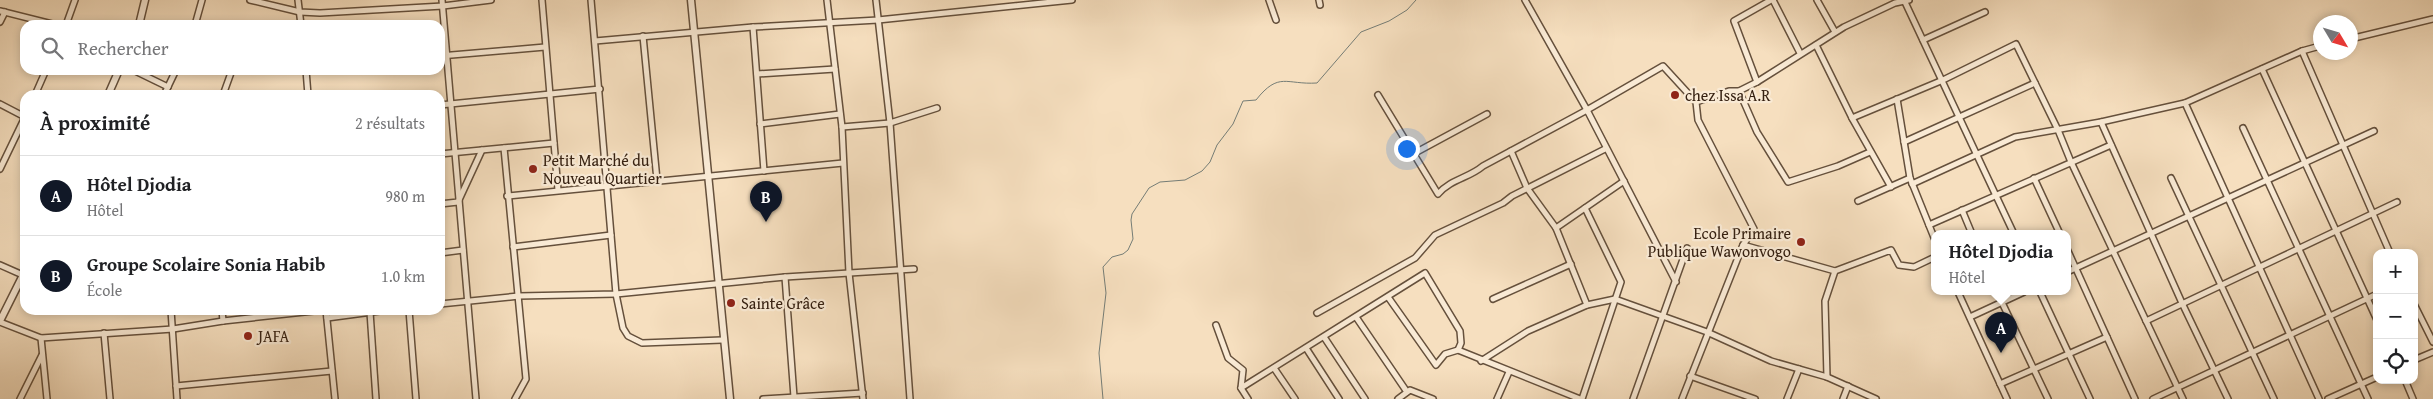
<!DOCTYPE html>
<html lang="fr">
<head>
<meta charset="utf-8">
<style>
	:root { --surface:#fff; --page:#f6f6f6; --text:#202124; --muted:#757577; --line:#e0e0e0; --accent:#111827 }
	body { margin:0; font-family:"Gentium Book Plus",serif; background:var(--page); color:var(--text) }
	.controls { position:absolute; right:15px; bottom:15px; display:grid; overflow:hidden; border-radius:10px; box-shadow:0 2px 8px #0003 }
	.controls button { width:45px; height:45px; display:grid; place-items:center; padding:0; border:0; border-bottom:1px solid var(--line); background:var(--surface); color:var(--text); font:25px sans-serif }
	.compass { position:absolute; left:2313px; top:15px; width:45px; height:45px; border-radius:50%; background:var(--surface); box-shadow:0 2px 8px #0003; rotate:128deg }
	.you { position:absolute; left:1406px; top:148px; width:18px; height:18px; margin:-12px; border:4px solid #fff; border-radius:50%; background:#1a73e8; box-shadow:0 0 0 8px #1a73e833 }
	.badge { display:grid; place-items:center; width:32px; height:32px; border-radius:50%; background:var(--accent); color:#fff; font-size:16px; font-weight:700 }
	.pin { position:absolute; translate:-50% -41px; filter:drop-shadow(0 1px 2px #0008) }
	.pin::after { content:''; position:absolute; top:26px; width:18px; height:15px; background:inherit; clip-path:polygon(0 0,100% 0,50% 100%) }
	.popup { position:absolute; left:1931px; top:230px; width:140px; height:65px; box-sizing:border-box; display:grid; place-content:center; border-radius:10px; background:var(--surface); filter:drop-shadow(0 1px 4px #0005); font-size:16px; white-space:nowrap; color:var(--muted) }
	.popup b { font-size:19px; color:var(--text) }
	.popup::after { content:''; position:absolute; left:50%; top:100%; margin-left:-10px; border:10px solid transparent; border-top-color:var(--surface) }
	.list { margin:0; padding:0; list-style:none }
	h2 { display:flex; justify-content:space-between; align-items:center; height:65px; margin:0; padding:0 20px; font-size:21px }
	h2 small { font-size:16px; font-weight:400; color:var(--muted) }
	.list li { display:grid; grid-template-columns:32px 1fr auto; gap:15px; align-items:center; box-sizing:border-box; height:80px; padding:0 20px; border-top:1px solid var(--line) }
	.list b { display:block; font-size:19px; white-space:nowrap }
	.list p { margin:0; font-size:16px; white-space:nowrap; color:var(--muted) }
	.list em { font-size:16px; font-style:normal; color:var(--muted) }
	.icon { flex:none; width:28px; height:28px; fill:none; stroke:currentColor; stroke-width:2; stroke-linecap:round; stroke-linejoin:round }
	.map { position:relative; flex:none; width:2433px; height:399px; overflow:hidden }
	.search { position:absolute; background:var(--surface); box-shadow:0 2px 8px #0003; left:20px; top:20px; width:425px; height:55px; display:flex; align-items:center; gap:12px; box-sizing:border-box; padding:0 18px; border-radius:15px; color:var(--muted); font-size:19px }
	.panel { position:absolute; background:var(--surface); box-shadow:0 2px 8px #0003; left:20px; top:90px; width:425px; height:225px; border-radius:15px }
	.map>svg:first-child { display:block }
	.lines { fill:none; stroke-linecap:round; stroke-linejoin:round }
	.stream { stroke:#757d76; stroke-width:1 }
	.minor-casing { stroke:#65503c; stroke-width:8 }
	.tertiary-casing { stroke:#65503c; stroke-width:9 }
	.minor { stroke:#f9ead5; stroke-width:5 }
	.tertiary { stroke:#f9ead5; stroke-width:6 }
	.poi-dot { fill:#8f2418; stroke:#f9ead5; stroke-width:2 }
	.labels { text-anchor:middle; stroke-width:4.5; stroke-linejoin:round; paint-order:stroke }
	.poi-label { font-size:16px; fill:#352011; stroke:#f9ead5; text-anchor:start }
</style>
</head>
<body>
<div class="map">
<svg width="2433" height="399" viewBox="0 0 2433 399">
	<rect width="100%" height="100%" fill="#f6dfbf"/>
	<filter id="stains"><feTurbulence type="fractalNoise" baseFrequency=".004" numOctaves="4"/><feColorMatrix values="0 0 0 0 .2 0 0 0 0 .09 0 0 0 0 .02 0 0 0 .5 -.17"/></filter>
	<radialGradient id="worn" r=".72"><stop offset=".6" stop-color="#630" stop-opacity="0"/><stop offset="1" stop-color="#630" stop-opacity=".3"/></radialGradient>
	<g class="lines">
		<!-- stream -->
		<path class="stream" d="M1103,399L1099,353L1106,293L1103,267L1112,257L1123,254L1128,250L1133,239L1131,220L1132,214L1149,188L1160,182L1185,180L1202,171L1210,162L1217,145L1233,124L1243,101L1256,100C1279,71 1286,85 1317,83L1361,32L1389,21L1407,10L1416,0"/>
		<defs>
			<g id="minor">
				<path d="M250,0L300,12L320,13L443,6L491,0"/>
				<path d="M298,0L301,25"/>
				<path d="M442,0L476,399"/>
				<path d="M542,0L558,190"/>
				<path d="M591,0L616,294L623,328L628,336L642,343L722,340"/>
				<path d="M827,0L842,127L849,273L863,399"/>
				<path d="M876,0L890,123L910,399"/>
				<path d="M1269,0L1276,20"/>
				<path d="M1319,0L1320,5"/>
				<path d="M1525,0L1587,110L1663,66L1696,102L1698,120L1754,229L1743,245L1682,399"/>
				<path d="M1773,0L1800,53"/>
				<path d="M1817,0L1835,32"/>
				<path d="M1904,0L2014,234"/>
				<path d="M0,11L56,25"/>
				<path d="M0,22L5,12"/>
				<path d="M66,25L75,0"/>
				<path d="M195,25L202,0"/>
				<path d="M753,27L764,171"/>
				<path d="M643,36L657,180"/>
				<path d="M2350,39L2433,19"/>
				<path d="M1923,40L1985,12"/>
				<path d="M595,41L753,27L878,20L1072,0"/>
				<path d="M1816,45L1852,118L1891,187"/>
				<path d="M2302,51L2390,253"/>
				<path d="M440,56L545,47"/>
				<path d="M2262,69L2377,320"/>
				<path d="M133,70L168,87"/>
				<path d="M306,70L308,95"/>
				<path d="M757,74L835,69"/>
				<path d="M1757,82L1734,21L1771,0"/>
				<path d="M1739,91L1757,132L1788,182L1838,166L1870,152"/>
				<path d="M35,95L46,70"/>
				<path d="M164,95L176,70"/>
				<path d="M223,95L232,70"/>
				<path d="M1378,95L1438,194C1451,179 1469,178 1483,166L1587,110L1676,282"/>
				<path d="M1897,99L1910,178L1935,240"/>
				<path d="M1696,102L1729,91H1739L1757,82L1844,27L1895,3L1909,0"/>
				<path d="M2185,103L2319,399"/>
				<path d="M0,104L25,117"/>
				<path d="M440,105L600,89"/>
				<path d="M1852,118L1943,80L2016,44L2058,130L2071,162L2183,399"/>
				<path d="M2101,122L2182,303L2228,399"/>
				<path d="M760,124L840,114"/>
				<path d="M842,127L890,123L937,108"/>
				<path d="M2243,128L2368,399"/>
				<path d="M1904,142L2035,83"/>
				<path d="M504,148L526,379L515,399"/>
				<path d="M1511,151L1527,188L1556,228L1587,305"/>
				<path d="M440,154L554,143"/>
				<path d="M1413,154L1487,114"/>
				<path d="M0,169L25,117"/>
				<path d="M2034,178L2060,234"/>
				<path d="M2171,178L2274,399"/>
				<path d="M1912,184L2015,137L2101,122L2185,103L2302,51L2320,46"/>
				<path d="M507,196L843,163"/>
				<path d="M1858,201L1910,178"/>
				<path d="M440,204L458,202L482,150"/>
				<path d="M1962,210L1972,234"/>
				<path d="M1929,225L2111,145"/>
				<path d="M1556,228L1624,181"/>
				<path d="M1743,245L1835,271"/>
				<path d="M513,247L611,235"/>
				<path d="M2067,249L2135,399"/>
				<path d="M440,253L463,250"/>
				<path d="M0,265L25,276"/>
				<path d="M2067,272L2374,131"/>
				<path d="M785,277L794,397"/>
				<path d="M1958,292L2007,399"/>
				<path d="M1997,292L2048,399"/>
				<path d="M2040,292L2090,399"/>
				<path d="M1388,297L1436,365L1445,354L1458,350L1580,399"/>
				<path d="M1493,299L1571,264"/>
				<path d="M440,304L519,296L616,294L785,277L914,269"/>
				<path d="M2414,304L2433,342"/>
				<path d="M171,310L177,399"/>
				<path d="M222,310L223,321"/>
				<path d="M326,310L335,399"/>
				<path d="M409,310L416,399"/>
				<path d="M370,312L376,399"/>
				<path d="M1317,313L1415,258L1435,235L1503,203L1512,196L1605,149"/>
				<path d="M1356,317L1407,392"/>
				<path d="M1970,317L2024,292"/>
				<path d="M327,318L387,310"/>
				<path d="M2146,321L2397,202"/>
				<path d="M0,322L41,338L173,329L223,321L323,310"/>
				<path d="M1216,325L1228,358L1243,370L1241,388L1248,399"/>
				<path d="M104,333L110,399"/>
				<path d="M1324,337L1365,399"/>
				<path d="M41,338L47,399"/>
				<path d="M1306,348L1339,399"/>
				<path d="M2414,360L2433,352"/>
				<path d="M1481,361L1528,331L1587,305L1615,299L1707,332L1771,361L1827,377L1876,399"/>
				<path d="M1274,368L1295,399"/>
				<path d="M1690,376L1755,399"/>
				<path d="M1827,377L1825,301L1835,271L1891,250L1899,265L1914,267L1935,257"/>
				<path d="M2405,380L2413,399"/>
				<path d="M2000,384L2107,337"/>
				<path d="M176,386L332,371"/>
				<path d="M1241,388L1425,273L1460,331L1461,343L1458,350"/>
				<path d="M20,399L42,355"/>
				<path d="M763,399L863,393"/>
				<path d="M1398,399L1410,390L1433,399"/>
				<path d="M1497,399L1509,372"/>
				<path d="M1582,399L1621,282L1585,208"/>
				<path d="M1633,399L1687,248"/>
				<path d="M1787,399L1799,369"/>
				<path d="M1843,399L1848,386"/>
				<path d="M2153,399L2377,294"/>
				<path d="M2328,399L2377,377"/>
			</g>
			<g id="tertiary">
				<path d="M691,0L730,399"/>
				<path d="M139,25L145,0"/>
				<path d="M108,95L119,70"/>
				<path d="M0,321L25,271"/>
			</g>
		</defs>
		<!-- minor casing -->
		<use href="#minor" class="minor-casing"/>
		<!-- tertiary casing -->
		<use href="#tertiary" class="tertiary-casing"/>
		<!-- minor -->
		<use href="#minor" class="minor"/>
		<!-- tertiary -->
		<use href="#tertiary" class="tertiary"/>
	</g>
	<!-- markers -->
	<g class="poi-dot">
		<circle cx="1675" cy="95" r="5"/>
		<circle cx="533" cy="169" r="5"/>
		<circle cx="1801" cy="242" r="5"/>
		<circle cx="731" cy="303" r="5"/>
		<circle cx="248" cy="336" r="5"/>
	</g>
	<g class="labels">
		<!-- poi labels -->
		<g class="poi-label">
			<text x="1685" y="101">chez Issa A.R</text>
			<text x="543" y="166">Petit Marché du<tspan x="543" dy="18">Nouveau Quartier</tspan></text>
			<text x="1791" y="239" text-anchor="end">Ecole Primaire<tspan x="1791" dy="18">Publique Wawonvogo</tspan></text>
			<text x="741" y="309">Sainte Grâce</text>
			<text x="258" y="342">JAFA</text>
		</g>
	</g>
	<rect width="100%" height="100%" filter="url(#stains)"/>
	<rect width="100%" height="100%" fill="url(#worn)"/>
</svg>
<div class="controls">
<button>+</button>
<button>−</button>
<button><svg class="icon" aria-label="locate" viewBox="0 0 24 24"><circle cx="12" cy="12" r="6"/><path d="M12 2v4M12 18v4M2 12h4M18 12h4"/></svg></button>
</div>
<svg class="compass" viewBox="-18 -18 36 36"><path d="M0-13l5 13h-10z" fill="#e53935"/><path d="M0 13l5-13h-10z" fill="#757577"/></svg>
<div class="you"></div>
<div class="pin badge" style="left:2001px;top:353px">A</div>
<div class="popup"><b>Hôtel Djodia</b>Hôtel</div>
<div class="pin badge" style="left:766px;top:222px">B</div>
<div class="search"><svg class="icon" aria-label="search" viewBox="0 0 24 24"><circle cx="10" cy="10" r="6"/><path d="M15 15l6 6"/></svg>Rechercher</div>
<section class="panel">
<h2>À proximité<small>2 résultats</small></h2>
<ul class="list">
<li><span class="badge">A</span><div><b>Hôtel Djodia</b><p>Hôtel</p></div><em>980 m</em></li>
<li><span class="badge">B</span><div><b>Groupe Scolaire Sonia Habib</b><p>École</p></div><em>1.0 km</em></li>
</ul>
</section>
</div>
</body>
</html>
